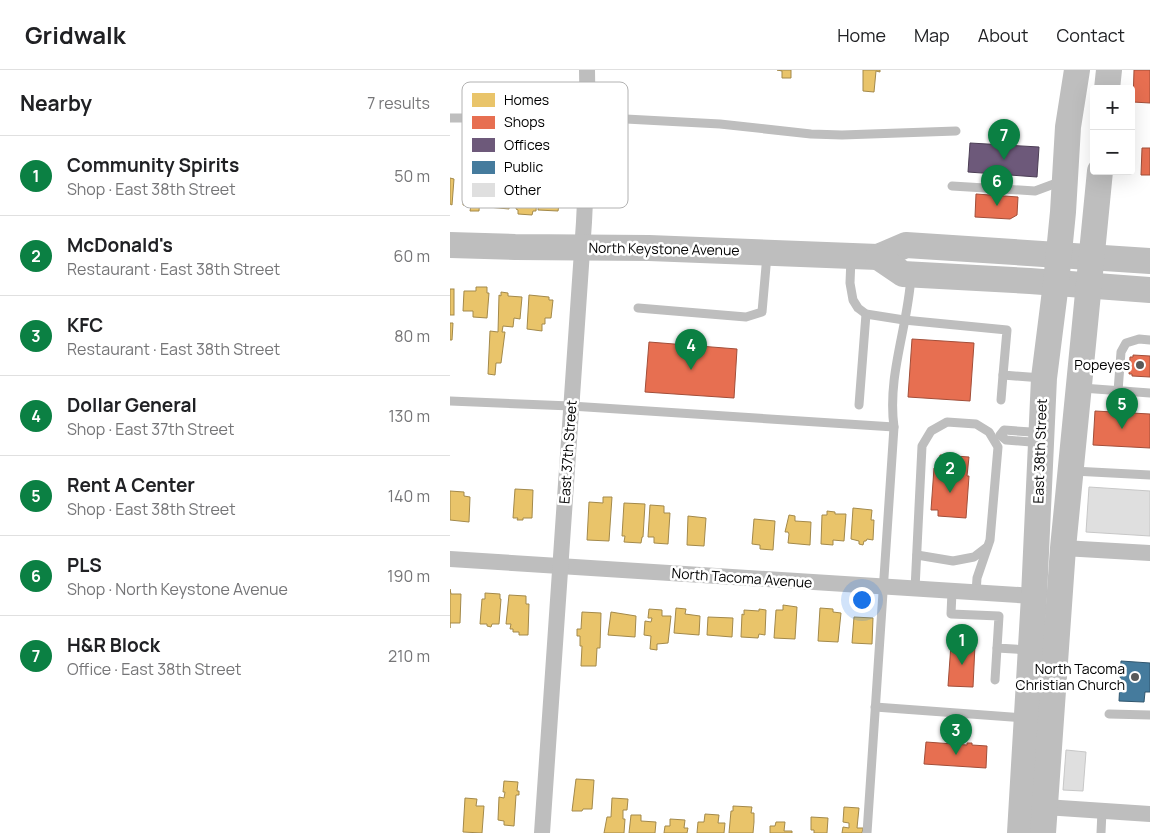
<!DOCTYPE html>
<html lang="en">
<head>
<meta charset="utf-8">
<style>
	:root { --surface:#fff; --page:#f6f6f6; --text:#202124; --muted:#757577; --line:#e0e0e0; --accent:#0b8043 }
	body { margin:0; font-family:Manrope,sans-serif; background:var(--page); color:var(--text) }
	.controls { position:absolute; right:15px; top:15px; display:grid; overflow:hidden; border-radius:5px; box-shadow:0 5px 20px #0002 }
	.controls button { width:45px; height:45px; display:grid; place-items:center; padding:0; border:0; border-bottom:1px solid var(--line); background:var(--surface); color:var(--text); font:25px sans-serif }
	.you { position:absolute; left:411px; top:529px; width:18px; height:18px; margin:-12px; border:4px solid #fff; border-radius:50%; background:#1a73e8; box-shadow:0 0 0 8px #1a73e833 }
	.badge { display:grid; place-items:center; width:32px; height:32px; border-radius:50%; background:var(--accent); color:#fff; font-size:16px; font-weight:700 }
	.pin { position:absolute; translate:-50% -41px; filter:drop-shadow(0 1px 2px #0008) }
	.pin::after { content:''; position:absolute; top:26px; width:18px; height:15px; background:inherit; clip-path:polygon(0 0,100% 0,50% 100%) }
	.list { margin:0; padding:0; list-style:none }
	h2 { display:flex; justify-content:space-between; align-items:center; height:65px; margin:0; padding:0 20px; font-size:21px }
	h2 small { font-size:16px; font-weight:400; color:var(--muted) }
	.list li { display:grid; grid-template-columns:32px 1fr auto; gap:15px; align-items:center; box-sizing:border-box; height:80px; padding:0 20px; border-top:1px solid var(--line) }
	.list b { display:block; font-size:19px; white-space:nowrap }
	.list p { margin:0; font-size:16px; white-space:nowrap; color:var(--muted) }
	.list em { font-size:16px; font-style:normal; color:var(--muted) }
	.map { position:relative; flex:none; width:700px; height:763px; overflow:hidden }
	header { display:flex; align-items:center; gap:30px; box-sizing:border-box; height:70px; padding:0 25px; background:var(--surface); border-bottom:1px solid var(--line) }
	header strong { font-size:24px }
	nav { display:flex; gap:28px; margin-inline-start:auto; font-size:18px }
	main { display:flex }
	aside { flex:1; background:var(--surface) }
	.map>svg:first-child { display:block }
	.homes { fill:#e9c46a; stroke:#a3894a }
	.shops { fill:#e76f51; stroke:#a24e39 }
	.offices { fill:#6d597a; stroke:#4c3e55 }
	.public { fill:#457b9d; stroke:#30566e }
	.building { fill:#dfdfdf; stroke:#c7c7c7 }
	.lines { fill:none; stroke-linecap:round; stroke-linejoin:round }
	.lane { stroke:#bebebe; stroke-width:9 }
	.street { stroke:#bebebe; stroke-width:16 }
	.primary { stroke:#bebebe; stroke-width:26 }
	.poi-dot { fill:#595959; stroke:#fff; stroke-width:2 }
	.labels { text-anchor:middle; stroke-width:5; stroke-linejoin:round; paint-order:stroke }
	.street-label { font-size:14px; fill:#000; stroke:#fff }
	.poi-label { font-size:14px; fill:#000; stroke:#fff; text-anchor:end }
	.key { fill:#fff; stroke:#b2b2b2; stroke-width:1 }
	.key-label { font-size:14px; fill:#000 }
</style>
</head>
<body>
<header>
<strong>Gridwalk</strong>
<nav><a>Home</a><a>Map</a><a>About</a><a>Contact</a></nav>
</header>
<main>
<aside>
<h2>Nearby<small>7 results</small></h2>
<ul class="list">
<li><span class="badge">1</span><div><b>Community Spirits</b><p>Shop · East 38th Street</p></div><em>50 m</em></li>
<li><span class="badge">2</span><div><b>McDonald's</b><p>Restaurant · East 38th Street</p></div><em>60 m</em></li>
<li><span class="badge">3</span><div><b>KFC</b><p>Restaurant · East 38th Street</p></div><em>80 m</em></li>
<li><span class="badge">4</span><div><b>Dollar General</b><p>Shop · East 37th Street</p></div><em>130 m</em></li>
<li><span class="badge">5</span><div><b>Rent A Center</b><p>Shop · East 38th Street</p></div><em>140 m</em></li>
<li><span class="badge">6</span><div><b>PLS</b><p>Shop · North Keystone Avenue</p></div><em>190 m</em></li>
<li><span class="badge">7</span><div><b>H&amp;R Block</b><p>Office · East 38th Street</p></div><em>210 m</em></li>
</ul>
</aside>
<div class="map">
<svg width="700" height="763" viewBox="0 0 700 763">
	<rect width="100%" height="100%" fill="#fff"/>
	<!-- homes -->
	<g class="homes">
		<path d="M327,0H341V8H332V1Z"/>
		<path d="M413,0H430V2L426,1L424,22L413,21Z"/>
		<path d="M40,102L61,103L59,139L38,137Z"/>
		<path d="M90,106L110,108L109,125H113V135H109L108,141L88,140Z"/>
		<path d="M0,108L4,109L2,135L0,134Z"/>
		<path d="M23,110L31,111L29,141H20L21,136L13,135L14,112H23Z"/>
		<path d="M68,111L88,113L86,141H83L82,145L68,144V140L66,139Z"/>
		<path d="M26,217H37V223H39L37,248L23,247V241H13L14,221H26Z"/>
		<rect x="0" y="219" width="4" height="26"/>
		<path d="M51,222L58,223V226L72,227L70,249L64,248L63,257L53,256L52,262H55L51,293H46L45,305L38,304L40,261L48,262L49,225L51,226Z"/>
		<path d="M79,225L99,227V230H103L101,248H95V254H92V261L77,259Z"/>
		<path d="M0,253H3L2,270H0Z"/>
		<path d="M65,419L83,420L82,448H73V450H67L68,448H63Z"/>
		<path d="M0,421L14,422V426L20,427L19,452L0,450Z"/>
		<path d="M153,427H162L159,471L137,470L139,432L153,433Z"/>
		<path d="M174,433L195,434L193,467H192L191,473L174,472L175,466H172Z"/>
		<path d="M200,435L214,436V443H220L218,474L204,473V467H198Z"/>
		<path d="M403,438L422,440L421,450H424L423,470L417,469L416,471H414L413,475L409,474V471L401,469Z"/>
		<path d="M377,441L385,442V444H396L394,471L383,470V475L371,474L372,445H377Z"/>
		<path d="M339,445L345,446V451L361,452L360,475L338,473L339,464L338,462H335Z"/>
		<path d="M238,446L256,448L254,476L237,475Z"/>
		<path d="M304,449L325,451L323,480L310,479V475L302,474Z"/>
		<path d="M0,519L1,524H11L10,553H0V558Z"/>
		<path d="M35,523L50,524V529H51L49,554H42L41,557L37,556V554H30L32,529H35Z"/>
		<path d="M59,525L76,526V534H79L78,565H69V562H63V559H60L61,554H56Z"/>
		<path d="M333,535L347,537L345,569L324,568L326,540H333Z"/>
		<path d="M226,538L236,539L235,544L250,546L249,565L224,563Z"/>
		<path d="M370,538L383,539V542L391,543L388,572L368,571Z"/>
		<path d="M199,539L212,540V546H221L218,573L207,574V580L200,579L201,566L194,565L195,551L201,552L202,548H198Z"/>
		<path d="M309,539L316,540L315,565L309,564L308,568L291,567L292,544L294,545V540L309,541Z"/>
		<path d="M132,542L151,543L150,578H147L146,596H131L132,576H130V566H127V559H131Z"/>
		<path d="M161,542L186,546L185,567L158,565Z"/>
		<path d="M258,547L283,548L282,567L257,565Z"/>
		<path d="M404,547L423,548L422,574L402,573Z"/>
		<path d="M126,709L144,710L142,739H133L132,741H122Z"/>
		<path d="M54,711L68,712L67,721H69V725H66L64,756L54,755V751L48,750L49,727L54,728L55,722H53Z"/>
		<path d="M15,728L27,729L26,736H34L32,763L13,762Z"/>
		<path d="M162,728L178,729L177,740H173V749H175L174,763H154L157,747H161Z"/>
		<path d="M283,736L302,737L301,743H304V752L303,763H279L281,741H283Z"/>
		<path d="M394,737L409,738L407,758H413L412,763H392L393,757L399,758V753L393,752Z"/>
		<path d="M255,744L269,745L268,753H275L274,763H247L248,752H254Z"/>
		<path d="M181,745H191V751L206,752L205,763H179Z"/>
		<path d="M361,747L378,748L377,763H364V760H361Z"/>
		<path d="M220,749L235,750L234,758H238L237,763H214L215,756H220Z"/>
		<path d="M326,752H335L334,761H342V763H320V756H325Z"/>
	</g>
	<!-- shops -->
	<g class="shops">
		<path d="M684,0H700V33L683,32Z"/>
		<path d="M692,78H700V105H691Z"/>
		<path d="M526,124L568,127L567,145L560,149L525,147Z"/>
		<path d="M462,269L524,273L520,331L458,327Z"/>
		<path d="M199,272L287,279L284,328L195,322Z"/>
		<path d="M683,285L700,286V307L682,306V304H679L680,287H683Z"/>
		<path d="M645,341L700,344V378L643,375Z"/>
		<path d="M490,385L519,387L517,406H519L516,448L488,446V440H481L484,398H489Z"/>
		<path d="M501,574L525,575L523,617L498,616Z"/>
		<path d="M476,672L517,675V673H522V675L537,676L536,698L474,694Z"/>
	</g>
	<!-- offices -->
	<path class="offices" d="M520,73L589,77L587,107L518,102Z"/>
	<!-- public -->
	<path class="public" d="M671,591L700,593V622H695L694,632L669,631Z"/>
	<!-- building -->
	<g class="building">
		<path d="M639,417L700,421V466L636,462Z"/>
		<path d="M616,680L636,682L633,721L613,720Z"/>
	</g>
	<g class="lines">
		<!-- lane -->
		<g class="lane">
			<path d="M0,48H76L123,43L138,47L270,54L361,64L392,65L506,61"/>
			<path d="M502,116L585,121L612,111"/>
			<path d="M401,188L400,213L403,230L408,238L416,244L454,250L557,260L553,305L592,308"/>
			<path d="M188,238L296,247L312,242L317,185"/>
			<path d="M632,318L700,323"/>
			<path d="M668,321L671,282L676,273L689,269L700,270"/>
			<path d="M551,330L553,305"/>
			<path d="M0,331L121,336L444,357"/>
			<path d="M409,335L416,244"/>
			<path d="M584,367L581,362L554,360L550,365L556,370L581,372L584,367H587"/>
			<path d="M623,401L700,405"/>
			<path d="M467,485L503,491L524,487L537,477"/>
			<path d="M465,519L472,376L481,361L497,352L526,354L539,362L548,377L540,470L527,508L526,523"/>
			<path d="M502,522L501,544L549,546L547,578L579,580"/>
			<path d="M545,610L547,578"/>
			<path d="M425,637L575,648"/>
			<path d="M659,644L700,645"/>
			<path d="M417,763L444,357C437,305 458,257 461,206"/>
			<path d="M651,763L652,741"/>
		</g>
		<!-- street -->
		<g class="street">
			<path d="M613,478L700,483"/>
			<path d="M0,489L584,526"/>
			<path d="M595,737L700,744"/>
			<path d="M92,763L134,152L138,68L137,0"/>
		</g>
		<!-- primary -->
		<g class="primary">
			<path d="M657,19L659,0"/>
			<path d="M0,175L65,177L199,178L428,187L456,175L700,191"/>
			<path d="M428,187L453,204L580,211L700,220"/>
			<path d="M570,763L584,526L594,308L606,213L613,142L618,57L627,0"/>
			<path d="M593,763L613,478L650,101"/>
		</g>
	</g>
	<!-- markers -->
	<g class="poi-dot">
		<circle cx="690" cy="295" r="5"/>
		<circle cx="685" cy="607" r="5"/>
	</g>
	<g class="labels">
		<!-- street labels -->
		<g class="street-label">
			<text transform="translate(214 179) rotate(1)" y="5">North Keystone Avenue</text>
			<text transform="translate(590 381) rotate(-88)" y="5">East 38th Street</text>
			<text transform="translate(118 382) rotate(-86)" y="5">East 37th Street</text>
			<text transform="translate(292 508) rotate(4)" y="5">North Tacoma Avenue</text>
		</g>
		<!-- poi labels -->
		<g class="poi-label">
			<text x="680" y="300">Popeyes</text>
			<text x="675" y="604">North Tacoma<tspan x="675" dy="16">Christian Church</tspan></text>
		</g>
	</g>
	<!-- legend -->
	<rect x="12" y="12" width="166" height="126" rx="8" class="key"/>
	<rect x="22" y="23" width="23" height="14" fill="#e9c46a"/>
	<rect x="22" y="46" width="23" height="13" fill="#e76f51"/>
	<rect x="22" y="68" width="23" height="14" fill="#6d597a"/>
	<rect x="22" y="91" width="23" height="13" fill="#457b9d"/>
	<rect x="22" y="113" width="23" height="14" fill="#dfdfdf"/>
	<g class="key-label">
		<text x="54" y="35">Homes</text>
		<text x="54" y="57">Shops</text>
		<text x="54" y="80">Offices</text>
		<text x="54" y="102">Public</text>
		<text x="54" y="125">Other</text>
	</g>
</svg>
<div class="controls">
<button>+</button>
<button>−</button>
</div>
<div class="you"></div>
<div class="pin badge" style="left:512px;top:595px">1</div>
<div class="pin badge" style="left:500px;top:423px">2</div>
<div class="pin badge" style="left:506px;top:685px">3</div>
<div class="pin badge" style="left:241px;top:300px">4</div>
<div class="pin badge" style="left:672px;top:359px">5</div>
<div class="pin badge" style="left:547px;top:136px">6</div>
<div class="pin badge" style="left:554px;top:90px">7</div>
</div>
</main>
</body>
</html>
